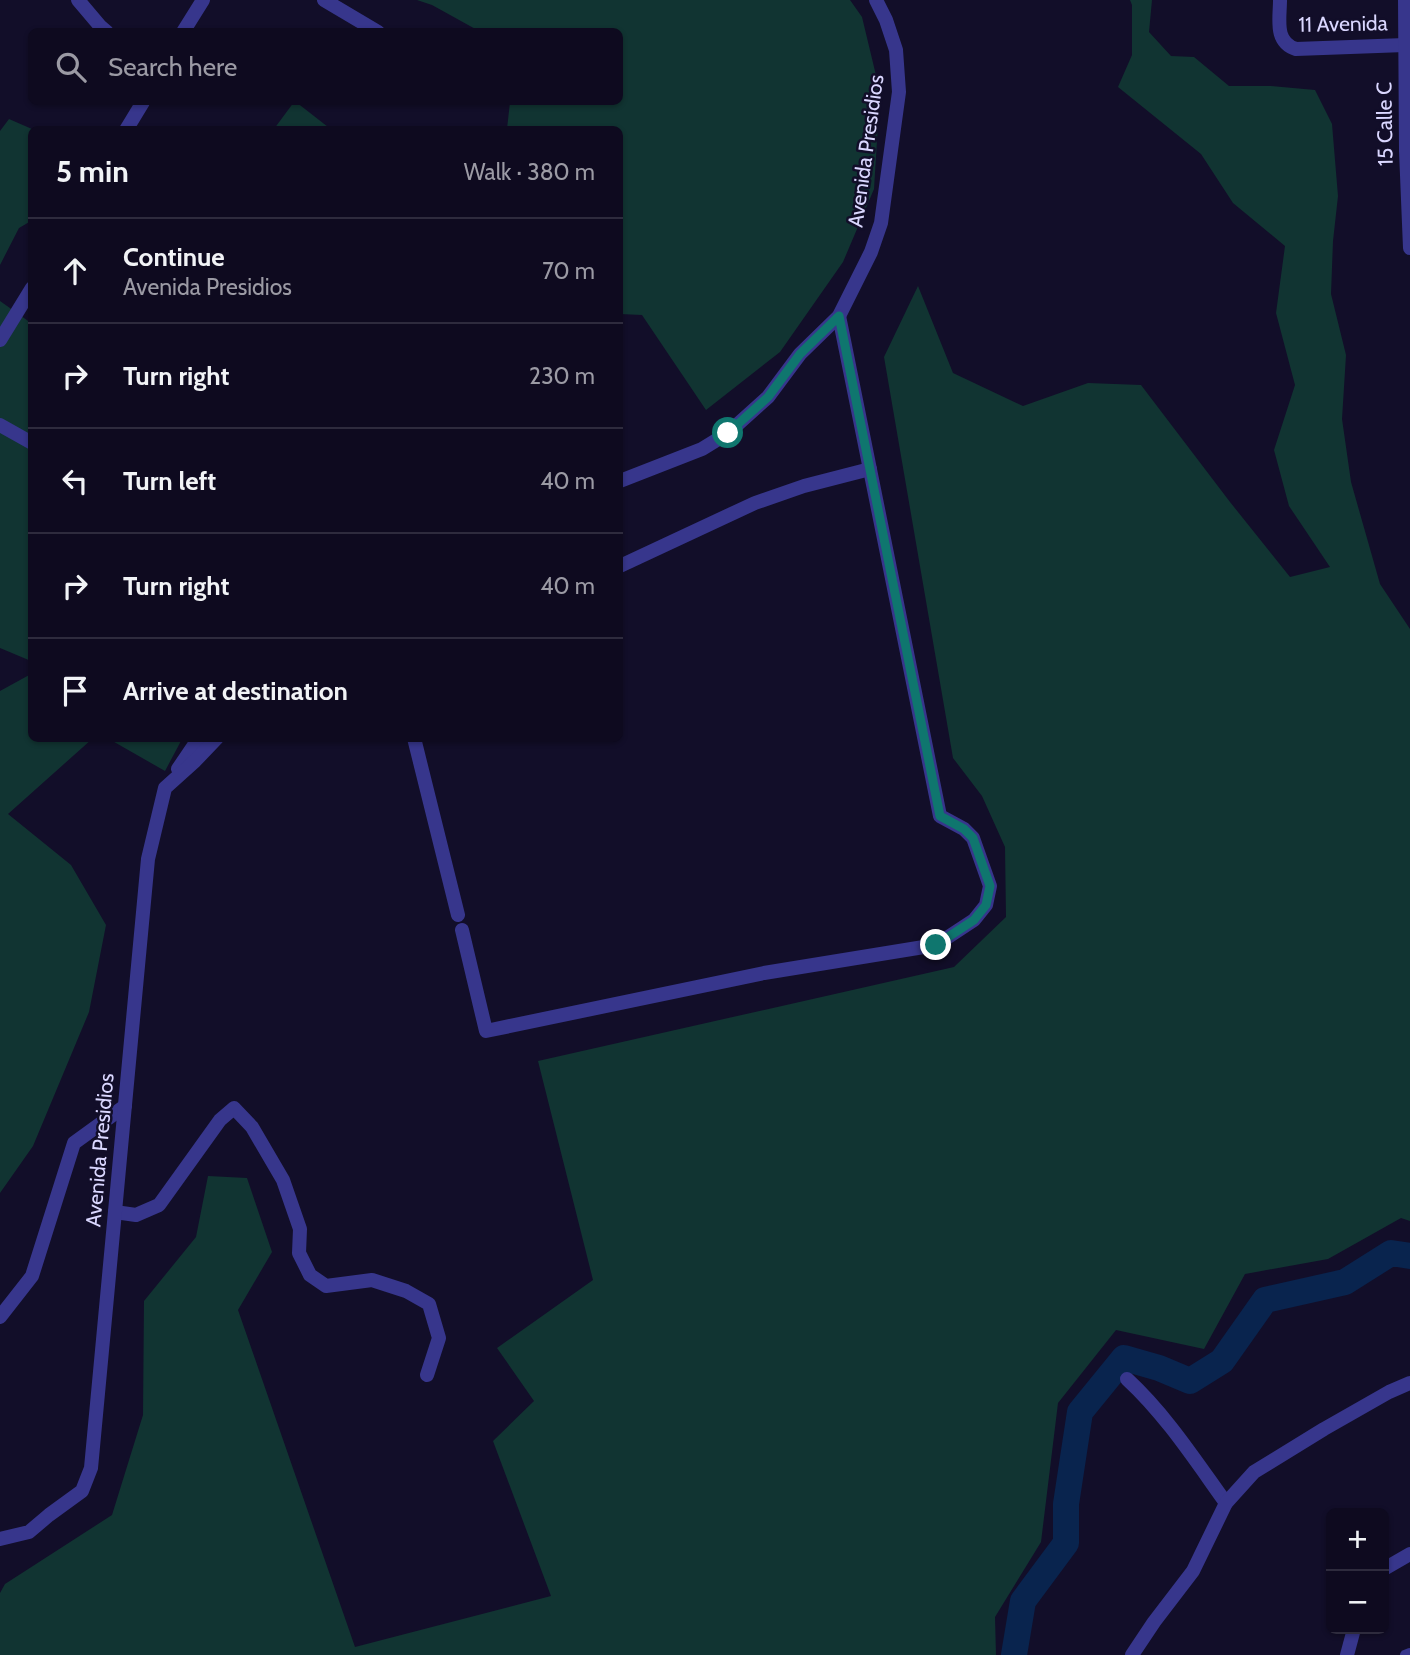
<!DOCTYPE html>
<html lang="en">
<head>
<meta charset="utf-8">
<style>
	:root { --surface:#0e0a1f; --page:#1c182c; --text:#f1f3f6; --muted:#9b9aa4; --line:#2e2b3d }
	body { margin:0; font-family:Cabin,sans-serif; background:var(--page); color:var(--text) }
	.controls { position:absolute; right:21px; bottom:21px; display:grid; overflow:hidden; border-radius:10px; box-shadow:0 2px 5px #0004 }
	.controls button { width:63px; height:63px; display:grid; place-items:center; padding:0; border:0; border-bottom:2px solid var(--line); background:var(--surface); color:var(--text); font:35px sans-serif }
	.stop { position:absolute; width:21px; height:21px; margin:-16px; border:5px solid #0f766e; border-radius:50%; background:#fff }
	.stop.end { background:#0f766e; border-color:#fff; box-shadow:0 2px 7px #0008 }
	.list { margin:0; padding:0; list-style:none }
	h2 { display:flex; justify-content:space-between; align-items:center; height:91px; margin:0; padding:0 28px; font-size:30px }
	h2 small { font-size:23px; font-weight:400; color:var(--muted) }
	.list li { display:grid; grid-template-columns:46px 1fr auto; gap:21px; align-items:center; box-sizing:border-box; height:105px; padding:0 28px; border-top:2px solid var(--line) }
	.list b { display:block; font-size:26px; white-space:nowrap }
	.list p { margin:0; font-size:23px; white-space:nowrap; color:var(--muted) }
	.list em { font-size:23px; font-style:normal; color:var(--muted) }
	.icon { flex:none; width:38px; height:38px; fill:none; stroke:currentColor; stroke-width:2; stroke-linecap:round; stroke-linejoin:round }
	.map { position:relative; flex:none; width:1410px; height:1655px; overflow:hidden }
	.search { position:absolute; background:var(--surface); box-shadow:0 2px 5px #0004; left:28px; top:28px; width:595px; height:77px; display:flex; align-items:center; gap:18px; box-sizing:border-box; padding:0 24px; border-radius:10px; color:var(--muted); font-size:26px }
	.panel { position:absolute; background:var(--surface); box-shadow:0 2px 5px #0004; left:28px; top:126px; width:595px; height:616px; border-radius:10px }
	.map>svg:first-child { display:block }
	.green { fill:#113432 }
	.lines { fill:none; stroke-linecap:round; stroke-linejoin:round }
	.river { stroke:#09244e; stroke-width:26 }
	.pedestrian { stroke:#37368c; stroke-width:10 }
	.minor { stroke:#37368c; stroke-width:14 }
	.route { stroke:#0f766e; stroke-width:9 }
	.labels { text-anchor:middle; stroke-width:5; stroke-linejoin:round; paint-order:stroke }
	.street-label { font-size:21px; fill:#dad7ff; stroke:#120e29 }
</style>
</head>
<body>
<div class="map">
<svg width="1410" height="1655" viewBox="0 0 1410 1655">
	<rect width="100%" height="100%" fill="#120e29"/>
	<!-- green -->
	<g class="green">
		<path d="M417,0H850L862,17L880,92L874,189L843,262L780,352L706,410L642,315L620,314V130L507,129L510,102H620V32L479,31L432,5Z"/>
		<path d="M1130,0H1152L1149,32L1171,56L1194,57L1229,86H1271L1315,90L1332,124L1338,196L1333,241L1331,294L1346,355L1342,419L1351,482L1380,584L1410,629V1221L1401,1218L1328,1259L1245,1274L1204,1349L1116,1330L1058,1403L1041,1542L995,1617L996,1655H0V1593L5,1584L112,1515L143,1415L144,1301L196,1237L208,1176L247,1178L272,1252L238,1310L355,1647L551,1596L493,1441L534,1401L497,1348L593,1280L538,1061L954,967L1006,917L1005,847L982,796L953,758L884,357L918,286L953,373L1023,406L1088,383L1141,385L1230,502L1290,577L1330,567L1289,506L1274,450L1295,385L1276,313L1285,246L1233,203L1201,154L1118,87L1132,55V5Z"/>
		<path d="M294,102H296L328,127L329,129H274Z"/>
		<path d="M9,119L32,129L31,221L19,228L0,265V131Z"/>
		<path d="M0,301L31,323V661L0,648Z"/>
		<path d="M31,674L32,738L92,739L8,814L71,865L106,925L89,1012L33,1146L0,1193V691Z"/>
		<path d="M182,739L165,771L109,739L182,738Z"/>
	</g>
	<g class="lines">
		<!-- river -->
		<path class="river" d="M1014,1655L1023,1601L1066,1543V1504L1080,1412L1124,1358L1159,1368L1190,1381L1222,1361L1265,1300L1345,1282L1391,1253L1410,1256"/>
		<!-- pedestrian -->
		<path class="pedestrian" d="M1405,1655L1410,1653"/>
		<!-- minor -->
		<g class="minor">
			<path d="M78,0L100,26L107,32"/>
			<path d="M324,0L378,32"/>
			<path d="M1280,0C1280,19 1274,42 1296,49L1405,45"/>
			<path d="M1405,0L1406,151L1410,248"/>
			<path d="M183,32L203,0"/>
			<path d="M126,130L143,102"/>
			<path d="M0,340L32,288"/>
			<path d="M0,425L32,443"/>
			<path d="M620,481L702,449L728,433L768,397L800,354L839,316L871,252L881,223L899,92L896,50L886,20L876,0"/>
			<path d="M620,566L755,503L804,486L870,469"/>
			<path d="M414,738L458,915"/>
			<path d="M178,769L199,738"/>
			<path d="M462,930L486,1031L764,973L936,945L974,920L986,905L990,886L973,838L964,829L940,816L839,316"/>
			<path d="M115,1212L136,1215L159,1205L220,1120L234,1108L252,1127L283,1180L300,1229L299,1253L310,1275L326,1286L372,1280L406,1291L429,1304L439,1338L427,1375"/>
			<path d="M0,1317L32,1276L74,1143L125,1106"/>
			<path d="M1127,1379C1166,1415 1195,1460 1226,1503"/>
			<path d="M0,1539L29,1532L49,1515L82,1491L91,1468L148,859L165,788L195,761L217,738"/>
			<path d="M1384,1569L1410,1554"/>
			<path d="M1132,1655L1154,1622L1193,1571L1226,1503L1254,1472L1324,1429L1389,1392L1410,1383"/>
			<path d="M1347,1655L1354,1629"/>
		</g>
	</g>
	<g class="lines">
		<!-- route -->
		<path class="route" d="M728,433L768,397L800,354L839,316L940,816L964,829L973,838L990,886L986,905L974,920L936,945"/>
	</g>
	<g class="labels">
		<!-- street labels -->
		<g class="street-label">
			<text transform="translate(1343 24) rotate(-1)" y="7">11 Avenida</text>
			<text transform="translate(1385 124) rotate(-91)" y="7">15 Calle C</text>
			<text transform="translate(866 151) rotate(-82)" y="7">Avenida Presidios</text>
			<text transform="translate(100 1150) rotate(-85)" y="7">Avenida Presidios</text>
		</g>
	</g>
</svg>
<div class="controls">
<button>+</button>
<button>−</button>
</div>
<div class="stop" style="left:728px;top:433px"></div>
<div class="stop end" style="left:936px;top:945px"></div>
<div class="search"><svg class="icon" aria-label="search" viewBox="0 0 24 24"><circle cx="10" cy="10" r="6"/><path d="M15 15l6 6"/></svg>Search here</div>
<section class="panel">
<h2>5 min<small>Walk · 380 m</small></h2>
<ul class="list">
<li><svg class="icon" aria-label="ahead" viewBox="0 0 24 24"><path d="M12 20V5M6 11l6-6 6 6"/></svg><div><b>Continue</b><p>Avenida Presidios</p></div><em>70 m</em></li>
<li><svg class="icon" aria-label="right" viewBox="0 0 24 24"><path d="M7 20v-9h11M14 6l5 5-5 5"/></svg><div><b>Turn right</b></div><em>230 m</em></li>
<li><svg class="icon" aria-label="left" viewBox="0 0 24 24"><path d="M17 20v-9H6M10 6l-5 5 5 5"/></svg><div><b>Turn left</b></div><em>40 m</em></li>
<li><svg class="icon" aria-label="right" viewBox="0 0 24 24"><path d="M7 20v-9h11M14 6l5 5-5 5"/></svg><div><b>Turn right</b></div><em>40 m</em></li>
<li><svg class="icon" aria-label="arrive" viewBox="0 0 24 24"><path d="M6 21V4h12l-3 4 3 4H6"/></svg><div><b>Arrive at destination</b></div></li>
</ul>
</section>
</div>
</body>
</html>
